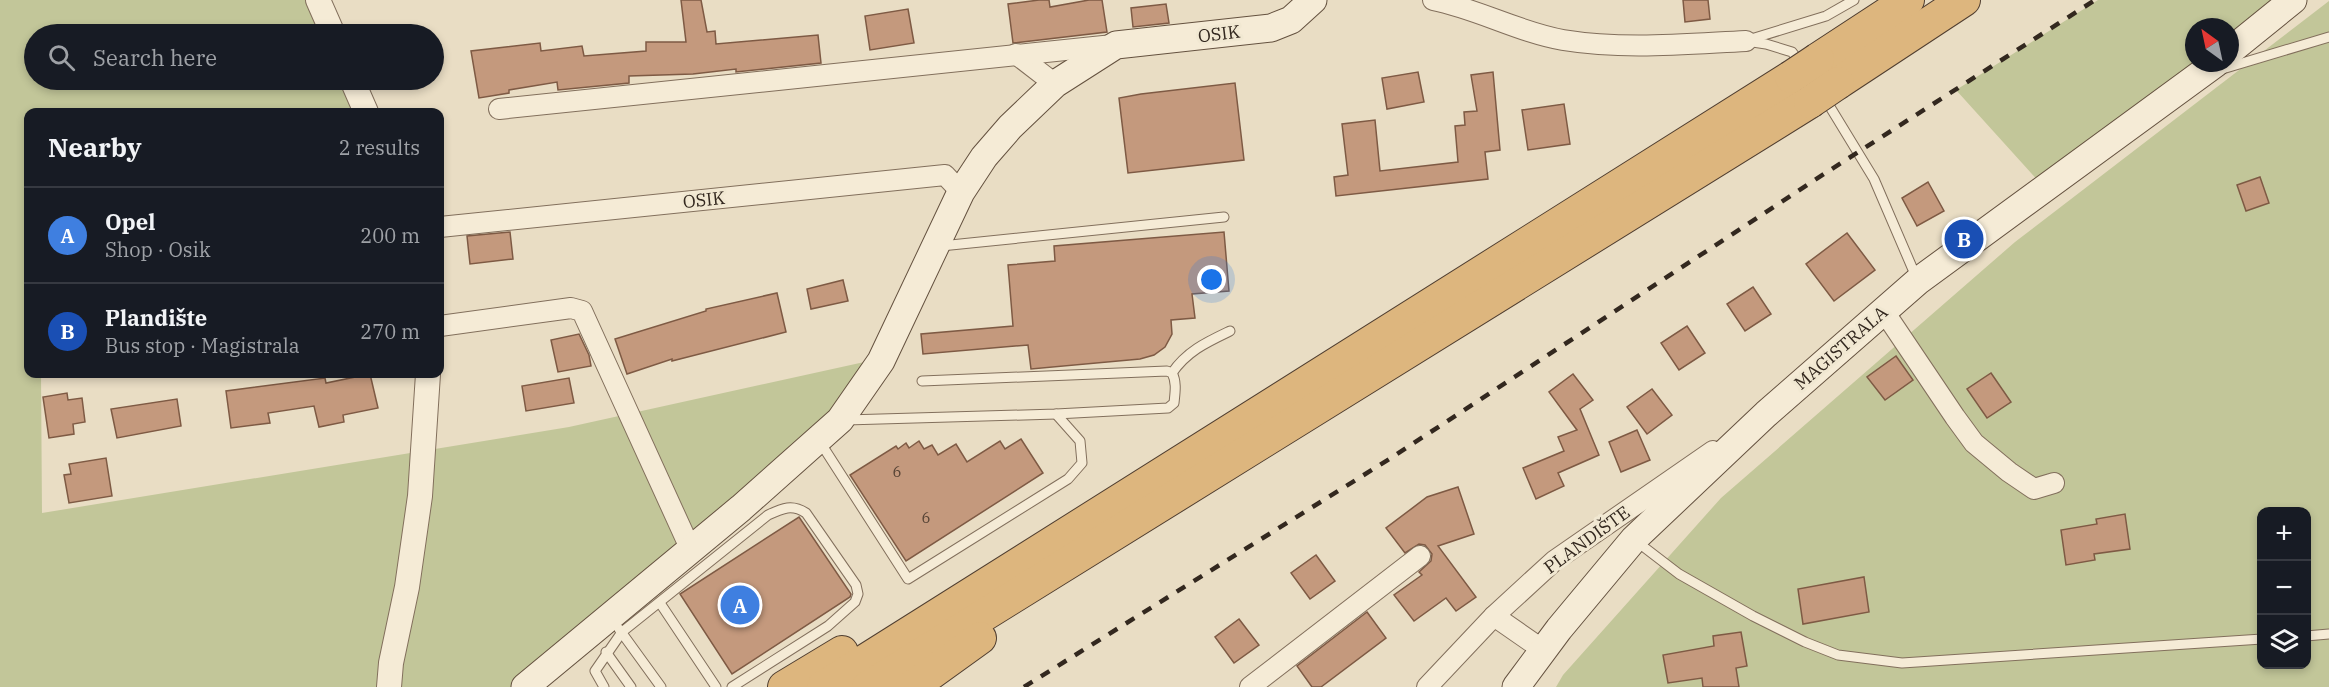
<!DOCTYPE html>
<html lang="en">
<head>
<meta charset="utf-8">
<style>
	:root { --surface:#171b24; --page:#20242c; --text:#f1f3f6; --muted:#9ea1a6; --line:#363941; --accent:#c39c9f }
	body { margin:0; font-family:"IBM Plex Serif",serif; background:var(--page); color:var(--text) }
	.controls { position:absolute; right:18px; bottom:18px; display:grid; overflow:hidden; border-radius:12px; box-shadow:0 3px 9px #0003 }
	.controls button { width:54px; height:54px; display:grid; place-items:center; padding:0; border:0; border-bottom:2px solid var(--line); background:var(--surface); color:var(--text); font:30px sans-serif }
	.compass { position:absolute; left:2185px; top:18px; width:54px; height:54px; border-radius:50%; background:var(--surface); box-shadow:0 3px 9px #0003; rotate:327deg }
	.you { position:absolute; left:1212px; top:280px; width:21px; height:21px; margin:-15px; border:4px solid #fff; border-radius:50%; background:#1a73e8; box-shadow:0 0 0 9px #1a73e833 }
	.badge { display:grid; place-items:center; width:39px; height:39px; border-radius:50%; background:var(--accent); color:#fff; font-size:20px; font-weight:700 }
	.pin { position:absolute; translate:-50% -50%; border:3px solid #fff; box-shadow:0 2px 6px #0006 }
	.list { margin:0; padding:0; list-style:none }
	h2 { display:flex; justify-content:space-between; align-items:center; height:78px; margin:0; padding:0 24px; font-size:26px }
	h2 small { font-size:20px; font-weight:400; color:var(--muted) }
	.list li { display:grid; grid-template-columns:39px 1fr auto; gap:18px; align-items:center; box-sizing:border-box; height:96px; padding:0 24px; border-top:2px solid var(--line) }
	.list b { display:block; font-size:22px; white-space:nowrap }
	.list p { margin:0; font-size:20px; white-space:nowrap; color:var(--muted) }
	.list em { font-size:20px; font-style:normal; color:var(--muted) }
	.icon { flex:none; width:33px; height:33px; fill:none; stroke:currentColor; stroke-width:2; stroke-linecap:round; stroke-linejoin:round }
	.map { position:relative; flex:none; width:2329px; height:687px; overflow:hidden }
	.search { position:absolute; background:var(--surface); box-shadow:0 3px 9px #0003; left:24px; top:24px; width:420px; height:66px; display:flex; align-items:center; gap:15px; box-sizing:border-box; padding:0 21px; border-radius:33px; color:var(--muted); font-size:22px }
	.panel { position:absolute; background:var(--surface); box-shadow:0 3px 9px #0003; left:24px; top:108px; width:420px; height:270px; border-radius:12px }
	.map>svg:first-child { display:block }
	.green { fill:#c2c699; fill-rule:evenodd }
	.building { fill:#c4997d; stroke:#7e5a44; stroke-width:1.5 }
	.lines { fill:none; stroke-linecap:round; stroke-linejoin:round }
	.service-casing { stroke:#826f5c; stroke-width:11 }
	.minor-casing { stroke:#826f5c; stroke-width:22 }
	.tertiary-casing { stroke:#826f5c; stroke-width:26 }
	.secondary-casing { stroke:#64513f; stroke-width:29 }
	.trunk-casing { stroke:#503e30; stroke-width:34 }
	.service { stroke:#f5ebd6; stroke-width:9 }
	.minor { stroke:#f5ebd6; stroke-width:20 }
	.tertiary { stroke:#f5ebd6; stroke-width:24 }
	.secondary { stroke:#f5ebd6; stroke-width:27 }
	.trunk { stroke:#ddb67e; stroke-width:32 }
	.rail { stroke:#33281f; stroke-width:4.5; stroke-dasharray:10 10; stroke-linecap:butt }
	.trunk-bridge-casing { stroke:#503e30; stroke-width:34; stroke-linecap:butt }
	.trunk-bridge { stroke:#ddb67e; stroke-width:32 }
	.labels { text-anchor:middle; stroke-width:6; stroke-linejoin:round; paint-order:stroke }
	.number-label { font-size:15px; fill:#574436 }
	.street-label { font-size:18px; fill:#33281f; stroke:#f1e8d2 }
</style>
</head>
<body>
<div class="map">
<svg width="2329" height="687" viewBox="0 0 2329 687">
	<rect width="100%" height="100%" fill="#e9ddc4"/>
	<!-- green -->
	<g class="green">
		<path d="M0,0H313L331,34H34V80H354L370,112H28V374H41L42,513L569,427L878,359L862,391L525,687H0Z"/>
		<path d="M2098,0H2273L2230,34V27H2194V63L2042,185L1956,90Z"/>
		<path d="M2329,1V687H1556L1563,675L1721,498L2015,242ZM2262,512H2306V664H2262Z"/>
	</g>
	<!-- building -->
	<g class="building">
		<path d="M681,0H701L707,32L715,31L716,44L818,35L821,63L736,72V69L693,74L629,76V83L558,90L557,82L509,90V93L479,98L471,51L540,43L541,51L582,46L584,56L646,51V42H686Z"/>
		<path d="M1039,0H1049L1050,7L1089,0H1102L1107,32L1013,43L1008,4Z"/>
		<path d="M1683,0H1708L1710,19L1685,22Z"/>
		<path d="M1166,4L1169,23L1133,27L1131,8Z"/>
		<path d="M908,9L914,43L870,50L865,16Z"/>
		<path d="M1418,72L1424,102L1387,109L1382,78Z"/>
		<path d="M1493,72L1500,150L1485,152L1488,179L1336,196L1334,177L1348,175L1342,124L1375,120L1380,171L1458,162L1455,126L1465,125L1464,112L1477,111L1471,75Z"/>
		<path d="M1235,83L1244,160L1128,173L1119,98L1141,94Z"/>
		<path d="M1564,104L1570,144L1528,150L1522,110Z"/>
		<path d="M2260,177L2269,203L2246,211L2237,185Z"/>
		<path d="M1928,182L1944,211L1917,226L1902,198Z"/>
		<path d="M510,232L513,259L470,264L467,236Z"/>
		<path d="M1224,232L1229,291L1192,294L1195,318L1171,320L1172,334L1165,347L1154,355L1140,359L1031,369L1028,345L923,354L921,334L1013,326L1008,265L1055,261L1054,246Z"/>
		<path d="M1847,233L1875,270L1834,301L1806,264Z"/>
		<path d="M843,280L848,301L811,309L807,289Z"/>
		<path d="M1753,287L1771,314L1745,331L1727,304Z"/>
		<path d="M777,293L786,332L672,361V359L627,374L615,339L706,311V309Z"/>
		<path d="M1687,326L1705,353L1679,370L1661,343Z"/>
		<path d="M579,334L589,355L591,366L558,372L551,340Z"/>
		<path d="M1896,356L1913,380L1885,400L1867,377Z"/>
		<path d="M1991,373L2011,402L1987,418L1967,389Z"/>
		<path d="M370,374L378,408L343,415L344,422L319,427L314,406L268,413L270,423L231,428L226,391L325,378L326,383Z"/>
		<path d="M1573,374L1593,400L1580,409L1599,455L1558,473L1564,486L1536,499L1523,468L1564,451L1558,437L1577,430L1549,392Z"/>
		<path d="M569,378L574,403L526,411L522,386Z"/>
		<path d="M1652,389L1672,415L1647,434L1627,407Z"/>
		<path d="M67,393L68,400L82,398L85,422L73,424L74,434L49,438L43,397Z"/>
		<path d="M177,399L181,426L117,438L111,409Z"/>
		<path d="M1637,430L1650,460L1621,472L1609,442Z"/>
		<path d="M1021,439L1043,473L906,561L850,475L896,446L898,449L906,443L909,448L919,441L924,449L932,445L938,455L956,444L967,462L1000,441L1005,449Z"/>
		<path d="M106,458L112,496L69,503L64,475L71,474L69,464Z"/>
		<path d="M1458,487L1474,534L1438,546L1476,597L1456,611L1446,598L1414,621L1394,595L1422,575L1419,572L1431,561L1432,554L1425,545L1419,544L1405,553L1386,528L1427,497Z"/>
		<path d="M2125,514L2130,549L2094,554L2095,560L2066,565L2061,530L2097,524L2096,519Z"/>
		<path d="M799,517L851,594L850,597L732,674L680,594Z"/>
		<path d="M1316,555L1335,581L1310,599L1291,573Z"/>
		<path d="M1864,577L1869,612L1803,624L1798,589Z"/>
		<path d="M1367,612L1386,638L1321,687H1312L1297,666Z"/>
		<path d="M1239,619L1259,645L1234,663L1215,637Z"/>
		<path d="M1741,632L1747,666L1736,668L1739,687H1703L1702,678L1668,683L1663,655L1714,646L1713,636Z"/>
	</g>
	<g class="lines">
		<defs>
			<g id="service">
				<path d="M1748,40L1826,16L1854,0"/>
				<path d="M1746,41L1766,44L1792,52L1801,64"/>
				<path d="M2219,70L2329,37"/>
				<path d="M1824,97L1874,179L1917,279"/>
				<path d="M941,246L1224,217"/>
				<path d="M1172,373C1187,351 1207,342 1230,331"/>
				<path d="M846,420L1056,414L1168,408L1174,403C1175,393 1177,382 1172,373L1167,371L922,381"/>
				<path d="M820,442L908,579L1068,479L1082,463L1080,441L1056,414"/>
				<path d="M1636,541L1679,574L1753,616L1805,642L1838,655L1902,663L2262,639"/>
				<path d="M660,603L716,687"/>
				<path d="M619,629L661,687"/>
				<path d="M2306,636L2329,634"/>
				<path d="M606,652L631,687"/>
				<path d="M604,687L595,671L622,632L768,515C783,508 792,504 806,513L856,585L858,594L855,602L828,626L732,687"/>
			</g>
			<g id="minor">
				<path d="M1433,0C1478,9 1518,32 1563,40C1624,50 1685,44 1746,41"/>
				<path d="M1016,54L1055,84"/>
				<path d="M499,109L1113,45"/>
				<path d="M440,227L945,175L961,192"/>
				<path d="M1883,310L1955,417L1974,443L2009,472L2034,489L2054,483"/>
				<path d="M440,326L571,308L582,311L690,548"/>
				<path d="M1494,616L1543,650"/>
				<path d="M1250,687L1420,556"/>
				<path d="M1427,687L1494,616L1554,561L1713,451"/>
			</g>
			<g id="tertiary">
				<path d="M318,0L333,34"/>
				<path d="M352,80L366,112"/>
				<path d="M389,687L391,663L407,587L420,496L428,374"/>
			</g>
			<g id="secondary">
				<path d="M2230,51L2293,0"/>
				<path d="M525,687L741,508L840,420L881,361L961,192L984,157L1010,127L1055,84L1116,45L1271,28L1291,20L1313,0"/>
				<path d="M1516,687L1559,629L1634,539L1766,414L1918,281L2216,63"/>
			</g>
			<g id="trunk">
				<path d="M1818,59L1908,0"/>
				<path d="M1838,83L1964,0"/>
				<path d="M784,687L842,652"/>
				<path d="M823,687L1791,77"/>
				<path d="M868,687L1810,102"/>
				<path d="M912,687L980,638"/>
			</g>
		</defs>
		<!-- service casing -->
		<use href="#service" class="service-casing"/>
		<!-- minor casing -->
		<use href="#minor" class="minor-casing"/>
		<!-- tertiary casing -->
		<use href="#tertiary" class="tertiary-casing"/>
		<!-- secondary casing -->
		<use href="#secondary" class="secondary-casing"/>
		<!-- trunk casing -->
		<use href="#trunk" class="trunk-casing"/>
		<!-- service -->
		<use href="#service" class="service"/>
		<!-- minor -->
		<use href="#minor" class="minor"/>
		<!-- tertiary -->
		<use href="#tertiary" class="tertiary"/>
		<!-- secondary -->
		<use href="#secondary" class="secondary"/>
		<!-- trunk -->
		<use href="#trunk" class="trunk"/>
		<!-- rail -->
		<path class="rail" d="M1024,687L1391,458L1824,174L2095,0"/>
		<defs>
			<g id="trunk-bridge">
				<path d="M1791,77L1818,59"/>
				<path d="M1810,102L1838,83"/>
			</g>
		</defs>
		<!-- trunk-bridge casing -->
		<use href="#trunk-bridge" class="trunk-bridge-casing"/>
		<!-- trunk-bridge -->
		<use href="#trunk-bridge" class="trunk-bridge"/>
	</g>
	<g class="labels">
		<!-- number labels -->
		<g class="number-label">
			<text x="897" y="477">6</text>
			<text x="926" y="523">6</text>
		</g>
		<!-- street labels -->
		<g class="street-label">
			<text transform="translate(1219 34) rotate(-7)" y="6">OSIK</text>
			<text transform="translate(704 200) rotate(-6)" y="6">OSIK</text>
			<text transform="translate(1841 348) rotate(-41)" y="6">MAGISTRALA</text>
			<text transform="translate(1587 540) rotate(-36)" y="6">PLANDIŠTE</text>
		</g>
	</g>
</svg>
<div class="controls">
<button>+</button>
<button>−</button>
<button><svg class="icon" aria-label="layers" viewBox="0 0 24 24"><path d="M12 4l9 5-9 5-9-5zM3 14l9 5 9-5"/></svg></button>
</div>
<svg class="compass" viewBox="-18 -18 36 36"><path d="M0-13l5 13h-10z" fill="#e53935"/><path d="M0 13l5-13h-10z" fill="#9ea1a6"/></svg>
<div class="you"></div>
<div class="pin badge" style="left:740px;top:605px;background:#3f7fe0">A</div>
<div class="pin badge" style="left:1964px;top:239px;background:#1a4fb4">B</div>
<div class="search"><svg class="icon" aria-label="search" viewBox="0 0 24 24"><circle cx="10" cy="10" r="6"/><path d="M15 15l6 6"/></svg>Search here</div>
<section class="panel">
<h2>Nearby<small>2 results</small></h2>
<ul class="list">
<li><span class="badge" style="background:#3f7fe0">A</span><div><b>Opel</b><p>Shop · Osik</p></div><em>200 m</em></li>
<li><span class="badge" style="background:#1a4fb4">B</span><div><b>Plandište</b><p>Bus stop · Magistrala</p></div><em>270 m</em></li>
</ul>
</section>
</div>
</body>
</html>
